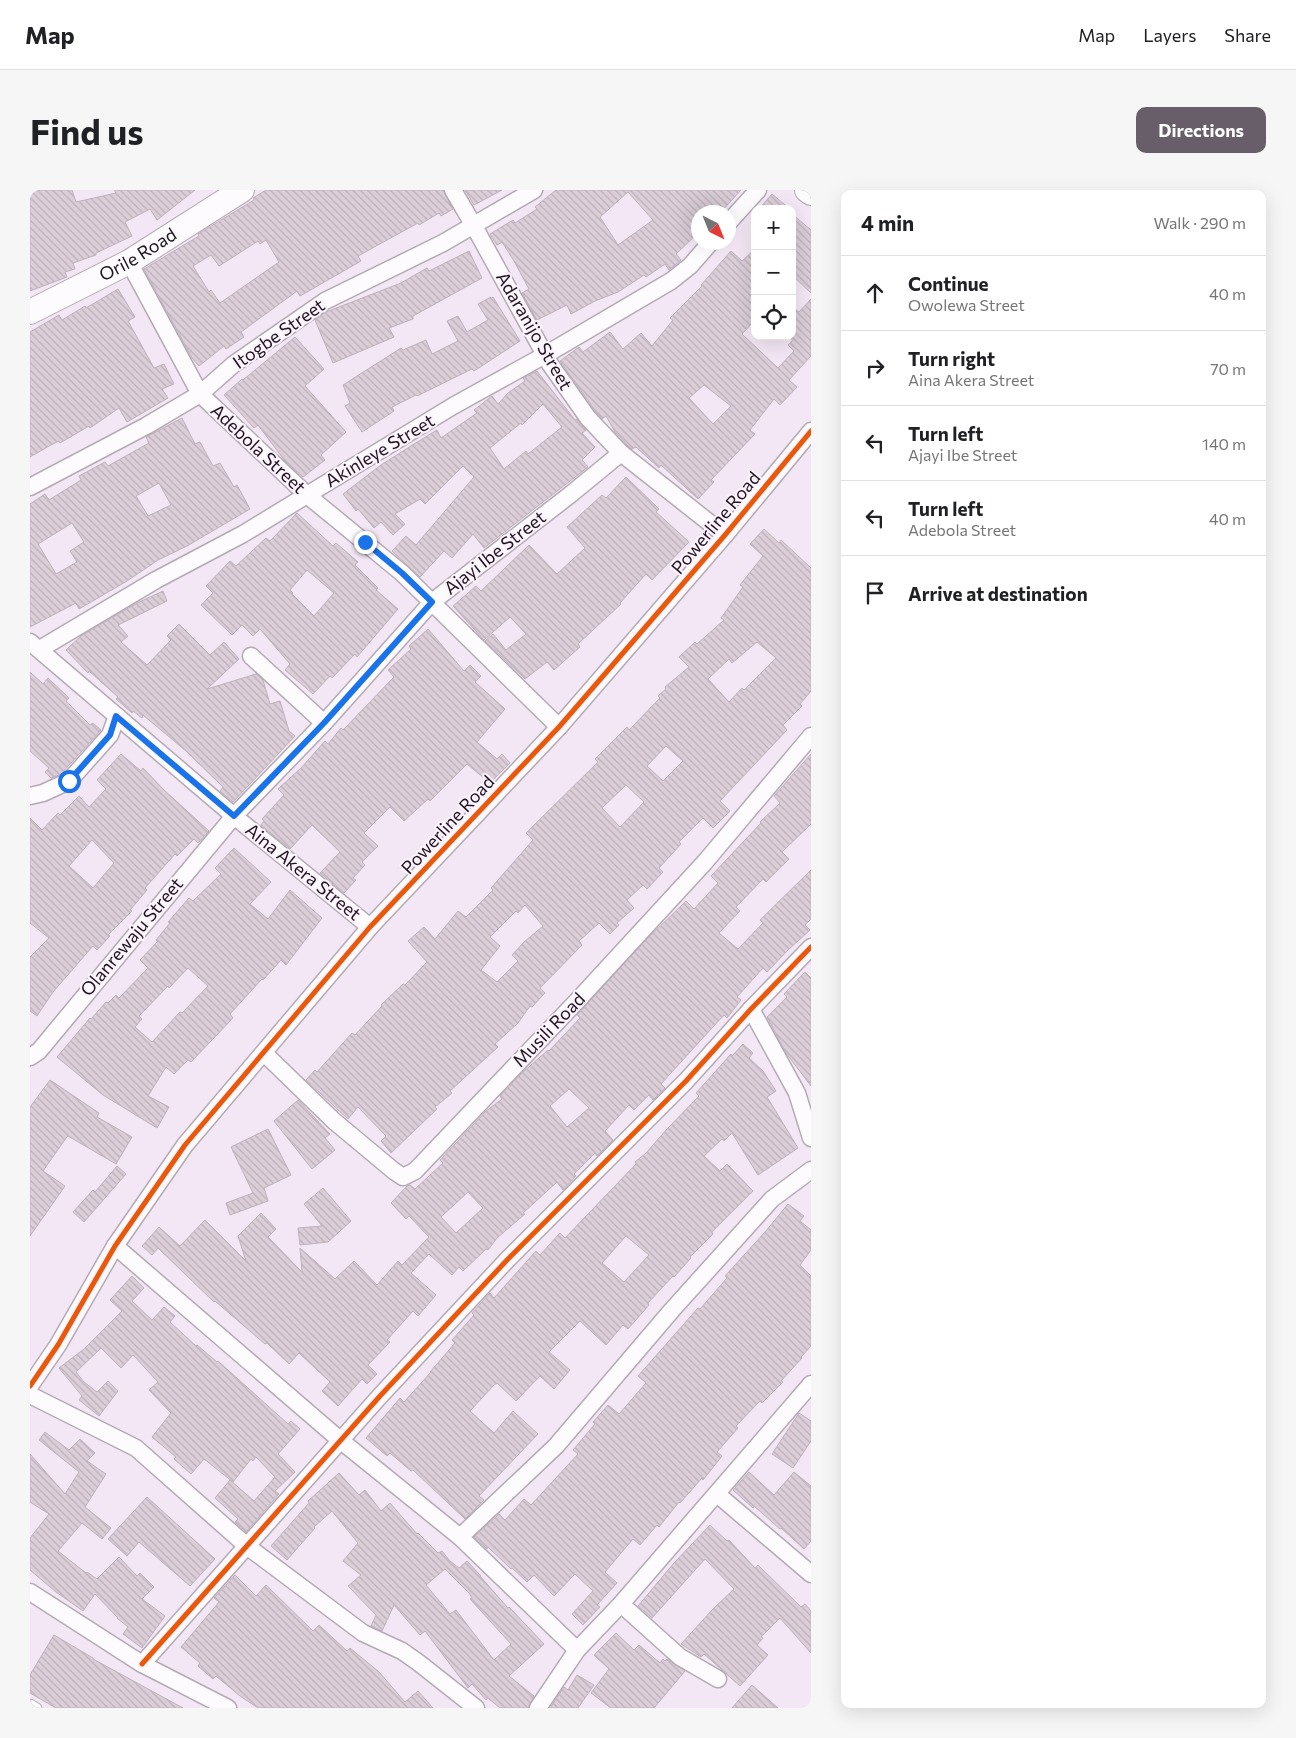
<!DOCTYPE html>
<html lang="en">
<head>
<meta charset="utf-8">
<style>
	:root { --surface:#fff; --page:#f6f6f6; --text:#202124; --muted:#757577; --line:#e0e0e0; --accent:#685e69 }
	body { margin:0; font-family:Commissioner,sans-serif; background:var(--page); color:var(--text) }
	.controls { position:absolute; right:15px; top:15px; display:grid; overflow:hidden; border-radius:10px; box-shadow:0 5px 20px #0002 }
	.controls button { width:45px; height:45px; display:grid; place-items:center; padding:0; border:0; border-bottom:1px solid var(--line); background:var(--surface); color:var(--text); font:25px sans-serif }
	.compass { position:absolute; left:661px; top:15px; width:45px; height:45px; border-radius:50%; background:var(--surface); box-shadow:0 5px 20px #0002; rotate:137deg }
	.stop { position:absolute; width:15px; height:15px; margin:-11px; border:4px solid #1a73e8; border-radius:50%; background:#fff }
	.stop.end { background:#1a73e8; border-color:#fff; box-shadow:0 1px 5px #0008 }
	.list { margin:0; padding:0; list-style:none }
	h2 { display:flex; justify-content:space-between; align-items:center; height:65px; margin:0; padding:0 20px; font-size:21px }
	h2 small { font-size:16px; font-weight:400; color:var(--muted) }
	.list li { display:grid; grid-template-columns:32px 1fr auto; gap:15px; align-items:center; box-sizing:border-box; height:75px; padding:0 20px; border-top:1px solid var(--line) }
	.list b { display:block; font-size:19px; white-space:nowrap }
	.list p { margin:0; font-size:16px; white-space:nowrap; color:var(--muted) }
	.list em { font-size:16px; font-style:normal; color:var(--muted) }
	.icon { flex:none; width:28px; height:28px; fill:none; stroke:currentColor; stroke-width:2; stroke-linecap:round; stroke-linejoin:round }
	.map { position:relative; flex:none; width:781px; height:1518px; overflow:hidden; border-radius:10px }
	header { display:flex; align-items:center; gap:30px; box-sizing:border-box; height:70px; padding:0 25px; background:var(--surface); border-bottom:1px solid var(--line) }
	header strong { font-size:24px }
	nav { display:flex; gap:28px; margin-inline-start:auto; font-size:18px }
	.intro { display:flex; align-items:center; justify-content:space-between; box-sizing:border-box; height:120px; padding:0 30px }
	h1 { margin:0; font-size:35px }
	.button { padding:12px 22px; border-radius:10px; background:var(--accent); color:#fff; font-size:18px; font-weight:700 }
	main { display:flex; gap:30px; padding:0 30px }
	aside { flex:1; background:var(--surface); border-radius:10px; box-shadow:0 5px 20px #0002 }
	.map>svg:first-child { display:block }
	.building { fill:url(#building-back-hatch); stroke:#bdb1bb; fill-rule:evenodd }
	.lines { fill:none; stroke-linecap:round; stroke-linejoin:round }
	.lane-casing { stroke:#b4aab5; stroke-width:11 }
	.street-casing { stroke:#b4aab5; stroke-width:19 }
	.secondary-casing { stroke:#b4aab5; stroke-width:26 }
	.lane { stroke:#fdfbfe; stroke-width:9 }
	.street { stroke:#fdfbfe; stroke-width:16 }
	.secondary { stroke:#fdfbfe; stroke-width:24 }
	.cycleway-casing { stroke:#fdf3fe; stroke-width:8 }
	.cycleway { stroke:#e8590c; stroke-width:5 }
	.route { stroke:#1a73e8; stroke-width:6 }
	.labels { text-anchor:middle; stroke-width:4; stroke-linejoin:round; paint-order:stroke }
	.street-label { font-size:18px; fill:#1d151d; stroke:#fdf3fe }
</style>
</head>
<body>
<header>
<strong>Map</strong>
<nav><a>Map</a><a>Layers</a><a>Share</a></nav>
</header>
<div class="intro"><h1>Find us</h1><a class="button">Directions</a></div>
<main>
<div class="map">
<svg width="781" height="1518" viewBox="0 0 781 1518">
	<defs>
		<pattern id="building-back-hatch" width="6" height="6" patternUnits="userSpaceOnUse" patternTransform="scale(1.25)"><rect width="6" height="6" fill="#dbced8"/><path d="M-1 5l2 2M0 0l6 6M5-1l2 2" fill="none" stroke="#bcb0b9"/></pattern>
	</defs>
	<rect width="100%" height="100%" fill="#f4e7f5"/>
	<!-- building -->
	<g class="building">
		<path d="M0,0H42L46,12L86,3L84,0H165L127,30L120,19L95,32L102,46L66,63V65L43,73L45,79L35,82L37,87L0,101Z"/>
		<path d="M236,0H413L423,19L411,26L409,23L389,35L388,33L328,66L331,71L270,106L267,101L211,142L214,147L196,159L194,156L169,176L162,168L114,79L169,46L168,44L224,10L223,8ZM236,50L249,72L190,113L181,100L179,102L163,76L181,65L189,76L228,51L230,54Z"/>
		<path d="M435,0H472L444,15Z"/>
		<path d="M526,0H711L691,22H668V43L646,64L651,70L639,80L635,74L616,87L614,85L588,102L565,111L541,124L537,115L507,130L492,103L499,99L484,71L472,52L467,55L460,44L483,30L485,33L507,19L505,17ZM598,2L623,30L588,55L570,27Z"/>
		<path d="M742,4L760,19H729Z"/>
		<path d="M762,24L781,40V103L762,85Z"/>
		<path d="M725,59V130L712,144L748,178L764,161L758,155L762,151V117L769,122L781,109V166L759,190L767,197L750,215L744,209L720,240L725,244L681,290L684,292L668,309L631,275L629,278L606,257L602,259L598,256L585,242L576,226L572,229L566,222L530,171L549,157L553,162L580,142L593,159L611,143L622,156L643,130L640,128L672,96L671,95L701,61L712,71ZM674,195L701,216L683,234L659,208Z"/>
		<path d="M439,61L452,88L383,126V129L359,138L364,147L303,173L285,130L296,122L371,93L397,78L399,81Z"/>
		<path d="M88,99L105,127L98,131L124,178L134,174L144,194L132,199L138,208L97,232L89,218L60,238L59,236L30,253L29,251L21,255L0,267V142L29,125L32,130L55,116L56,118Z"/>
		<path d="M461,107V109L463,107L490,151L444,181L442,179L387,206L386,205L362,217L364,221L332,242L315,216L320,213L313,195L371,158L373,160L396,150L402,164L428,151L417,131L428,126L437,142L458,130L448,114Z"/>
		<path d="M265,147L294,179L275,196L316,242L291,265L295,270L273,287L255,271L228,235L224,238L194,205L212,189L213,190Z"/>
		<path d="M507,181L545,230L547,229L556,240L552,243L565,257L552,270L558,277L454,358L443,344L422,368L414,361L390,387L362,361L376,346L386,355L444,287L433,276L395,314L390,309L365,324L375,334L363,345L351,332L344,338L328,319L326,321L313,304L351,275L384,254L407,240L411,248L447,223L444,220L462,206L468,214L478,203L495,191L493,188ZM513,214L532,237L498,264L496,261L474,279L460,258L491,233L492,235Z"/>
		<path d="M152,228L165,254L170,252L183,276L190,273L204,297L207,295L220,319L157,356L128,370L97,391L49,419L46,413L0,437V314L15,304L19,310L51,290L49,286L75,272L78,276L119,253L116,247ZM129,293L141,315L118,326L106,306ZM42,333L54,352L40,361L47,372L26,384L8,354Z"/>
		<path d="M596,287L629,319L626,322L659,352L622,390L616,384L590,413L591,414L548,454L550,457L524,480L517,472L495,489L455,451L463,444L476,460L496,444L480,427L454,450L423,416L446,396L451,401L499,355L527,384L555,358L537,337L572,305L576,308Z"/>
		<path d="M267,323L303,356L306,353L328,372L325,375L348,398L346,400L368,419L327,467L325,464L302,488L300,486L283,504L255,480L260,474L230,439L223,446L212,435L202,445L171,415L183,403L176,396L200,371L206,376L236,348L240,351ZM277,380L304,403L284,426L262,404L263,403L260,400Z"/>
		<path d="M734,339L749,353L751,350L781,378V501L770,514L772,516L753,535L757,540L690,611L700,621L683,638L673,628L649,652L651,654L629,678L633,682L617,699L613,695L597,710L604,718L587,733L589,735L580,744L569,733L549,751L552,755L510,798L515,803L502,817L500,816L488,833L465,854L468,857L420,901L422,903L405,917L407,919L361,963L351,951L356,946L328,917L318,929L276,890L285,880L287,882L322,843L325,845L352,816L351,815L373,794L375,795L397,772L378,751L394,737L405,749L428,721L436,727L463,700L461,698L503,650L496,643L568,572L565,569L597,537L599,540L630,508L628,506L636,499L635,497L659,477L649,467L665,452L667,454L694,430L691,428L713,397L710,395L733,366L720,354ZM727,452L746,468L714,500L712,498L699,512L678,489L699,469L702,473ZM636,556L653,571L633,591L617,576ZM596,595L614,612L590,637L572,618ZM495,715L513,736L494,752L482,765L488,771L467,792L451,780L470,756L460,747L486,721L488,723Z"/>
		<path d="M133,401L137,411L88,435L98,446L91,452L117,475L141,450L137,446L149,434L180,465L194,452L209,469L177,499L226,484L233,490L240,514L250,511L259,541L265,546L203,612L190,601L193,597L156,561L113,525L112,528L103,521L102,523L86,509L88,507L59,481L58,483L36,460L51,446L105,414Z"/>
		<path d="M398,439L434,481L440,475L451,486L445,492L475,519L447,552L467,569L472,564L480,573L460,593L437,574L400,611L398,609L374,631L360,617L334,643L348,656L332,672L335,675L323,688L326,690L314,703L290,683L310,662L282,635L260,659L231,635L234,631L232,629L254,605L248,599L271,578L295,551L298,554L311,538L313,540L364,487L358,480L381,459L379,456Z"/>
		<path d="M0,482L13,494L18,488L39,508L36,511L60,535L63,533L71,540L31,584L21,588L15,582L19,578L0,561Z"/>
		<path d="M91,564L111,581L113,578L134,600L179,641L168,653L164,649L147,666L145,664L115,698L117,700L100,720L102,721L78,745L80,746L67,760L63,756L23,802L7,826L0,821V767L19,748L0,733V628L12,640L28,623L30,625L49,606L59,617L76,599L67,590ZM62,650L84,673L63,698L39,676Z"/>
		<path d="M781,564V634L752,662L759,669L736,692L733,689L706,717L710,721L689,743L708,759L733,733L730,730L781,680V729L775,735L780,740L758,760L737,782L733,778L707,807L711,810L697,828L694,825L671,850L631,894L635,898L623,910L619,905L604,920L599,915L575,941L583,950L567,966L565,963L544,984L546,986L533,1000L527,992L493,1023L495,1024L467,1048L458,1060L456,1059L433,1081L429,1077L422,1085L399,1064L381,1083L406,1105L388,1126L383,1121L357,1150L360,1152L338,1175L347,1184L337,1194L332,1189L308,1216L292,1201L300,1192L269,1163L259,1174L237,1153L235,1154L185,1111L184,1112L128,1058L122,1065L112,1056L129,1037L150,1056L175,1030L216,1071L208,1046L231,1023L246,1039L238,1047L272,1082L270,1058L305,1089L324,1071L347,1095L368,1071L372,1075L399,1047L379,1026L376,1029L361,1013L377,996L380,995L385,999L413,973L410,970L456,921L472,909L470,906L492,883L518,860L519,861L550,828L547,825L615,751L656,711L664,719L688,693L681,686L731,633L730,632L750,613L744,606ZM539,899L559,918L537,937L520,916ZM438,1002L453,1018L426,1043L411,1027Z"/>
		<path d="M204,658L241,692L220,714L238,729L260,700L292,728L256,775L251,770L233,790L232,789L200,824L203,828L161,872L158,870L144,884L136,877L118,906L139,917L127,938L73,905L27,867L60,828L61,829L76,812L78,813L86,805L89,808L118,778L110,770L128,751L126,750L140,733L138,732L159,708L163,711L191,684L185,678ZM158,778L178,796L152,823L150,822L122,852L105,837L112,829L109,826L138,796L139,798Z"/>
		<path d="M775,782L781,788V896L756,863L737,827L757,807L754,804Z"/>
		<path d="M713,854L723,863L719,868L733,881L746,901L737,907L768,958L728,985L702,943L694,951L692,949L674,966L690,981L697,974L723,1001L682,1042L683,1044L660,1067L661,1068L644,1087L643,1086L618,1113L619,1115L598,1139L593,1135L576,1155L550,1131L519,1162L540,1180L524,1199L510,1186L486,1211L467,1193L464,1195L440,1221L464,1243L483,1221L508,1244L449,1306L454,1310L435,1329L383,1280L381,1281L360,1263L357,1266L336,1248L370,1208L374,1212L401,1182H400L425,1153L422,1150L444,1125L442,1123L460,1103L464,1108L506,1061L510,1065L530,1043L535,1048L606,974L605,972L616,963L637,939L669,906L666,903L701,864L702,866ZM596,1046L619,1065L594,1092L572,1073Z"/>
		<path d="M20,890L69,923L67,927L102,947L86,974L38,946L36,948L13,981L35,996L0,1046V917Z"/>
		<path d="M268,910L300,944L295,948L305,960L282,979L244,931Z"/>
		<path d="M238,939L261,985L234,998L238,1011L200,1025L196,1013L223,1003L201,957Z"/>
		<path d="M87,976L96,984L54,1032L43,1022L63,1000L65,1002Z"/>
		<path d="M293,998L321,1031L298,1052L270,1055L268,1038L292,1036L274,1014Z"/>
		<path d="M758,1014L774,1026L770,1031L781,1040V1060L770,1075L781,1086V1156L771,1167L772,1168L751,1191L753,1192L732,1213L730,1211L706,1236L708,1238L687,1262L692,1266L673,1290L672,1288L650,1313L649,1312L629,1337L627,1335L610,1355L603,1349L575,1382L587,1393L567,1415L570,1417L553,1435L542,1424L563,1401L545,1384L524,1406L504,1385L497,1392L482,1378L481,1379L458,1357L457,1359L444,1347L469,1324L475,1330L494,1309L501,1315L548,1264L543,1260L565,1234L563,1232L578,1215L589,1224L616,1193L608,1186L668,1118L670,1119L697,1088L695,1086L735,1042Z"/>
		<path d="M102,1086L114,1098L102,1111L122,1130L134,1117L145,1126L140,1132L166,1156L167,1155L187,1172L188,1171L258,1234L261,1231L270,1239L248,1264L265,1282L245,1301L249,1304L216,1342L205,1332L208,1329L185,1308L200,1290L224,1311L245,1287L226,1267L223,1271L221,1269L203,1292L174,1269L161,1284L144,1269L146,1267L122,1247L141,1223L119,1200L128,1192L103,1165L91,1178L71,1158L46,1182L54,1192L67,1202L78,1191L88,1201L69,1226L49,1210L52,1206L29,1178L54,1159L92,1121L80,1110Z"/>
		<path d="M769,1223L781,1231V1251L763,1278L742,1264Z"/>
		<path d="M15,1242L39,1260L50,1249L65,1263L57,1271L76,1284L55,1317L81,1338L72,1349L52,1333L28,1361L56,1383L57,1382L67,1389L89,1367L107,1386L110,1383L124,1397L112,1409L135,1426L112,1458L93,1444L98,1437L87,1428H88L65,1404L53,1421L26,1402L0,1380V1348L19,1324L0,1312V1264L35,1304L49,1282L9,1250Z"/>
		<path d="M719,1282L744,1305L764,1282L781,1296V1351L774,1359L751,1338L750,1339L724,1316L723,1318L703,1300Z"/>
		<path d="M309,1283L329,1305L335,1300L351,1321L360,1313L387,1344L388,1343L408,1363L412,1361L420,1371L429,1378L437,1371L451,1386H450L478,1418L479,1417L514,1454L479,1486L504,1506L498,1518H470L458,1508L456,1510L442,1494L438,1498L395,1441L390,1445L364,1415L352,1441L341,1436L346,1425L318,1396L331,1385L313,1371L328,1353L302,1321L284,1337L285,1338L257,1370L241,1356L279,1313L278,1311ZM415,1379L439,1403L442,1408L440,1409L481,1454L464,1470L426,1420L420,1424L396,1395Z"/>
		<path d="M117,1307L185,1369L160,1396L109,1352L97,1366L78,1349Z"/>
		<path d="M680,1335L697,1351L699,1350L725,1378L728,1375L771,1417L775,1414L781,1421V1463L750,1428L731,1447L733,1448L727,1455L738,1465L710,1496L674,1464L671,1467L651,1454L683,1419L704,1399L675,1369L622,1428L608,1416L644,1373Z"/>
		<path d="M205,1385L226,1406L236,1395L283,1441L289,1435L317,1461L320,1458L349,1482L375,1512L388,1501L403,1518H228L210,1506L186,1486L183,1489L168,1476L170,1473L151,1457L189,1412L184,1408Z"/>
		<path d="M586,1443L604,1460L609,1455L630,1473L633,1469L635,1471L637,1469L655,1481L624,1518H581L561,1503L579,1479L564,1465Z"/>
		<path d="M24,1445L63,1468V1469L153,1518H26L0,1503V1485Z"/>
		<path d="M547,1485L564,1495L548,1518H520L534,1497L538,1500Z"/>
		<path d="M722,1495L748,1518H702Z"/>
	</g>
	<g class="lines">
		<defs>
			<path id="lane" d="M0,1514L7,1518"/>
			<g id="street">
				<path d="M423,0L444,36L520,174L558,228L591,263L695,345"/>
				<path d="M698,33L728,0"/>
				<path d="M99,72L170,204L277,305L372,383L529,537"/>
				<path d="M0,297L116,236L170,204L204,174L295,111L413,53L504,0"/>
				<path d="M0,452L204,626L340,737"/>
				<path d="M10,459L126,390L213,344L423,216L515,165L641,91L660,76L681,52"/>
				<path d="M221,466L294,533"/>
				<path d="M0,606L13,603L39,591L80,545L87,526"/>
				<path d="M721,819L767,903L781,948"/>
				<path d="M234,863L304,931L364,981L373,987L385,981L547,811L675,672L781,546"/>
				<path d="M0,867L9,861L204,626L294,533L402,412L541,304L591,263"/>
				<path d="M85,1056L310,1250L430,1347L547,1460"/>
				<path d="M0,1196L28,1155L85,1056L155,955L340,737L529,537L695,345L781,241"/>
				<path d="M0,1205L106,1258L218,1357L333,1443L372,1461L389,1473L446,1518"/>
				<path d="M687,1304L781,1384"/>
				<path d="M430,1347L526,1256L642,1120L742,1009L781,980"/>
				<path d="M0,1402L112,1474L198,1518"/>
				<path d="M591,1414L650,1467L688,1489"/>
				<path d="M112,1474L350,1206L478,1069L656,891L721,819L781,757"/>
				<path d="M508,1518L547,1460L591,1414L781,1194"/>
			</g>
			<g id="secondary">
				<path d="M777,0L781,3"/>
				<path id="s1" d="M0,122L99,72L212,0"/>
			</g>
		</defs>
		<!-- lane casing -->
		<use href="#lane" class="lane-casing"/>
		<!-- street casing -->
		<use href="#street" class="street-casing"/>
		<!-- secondary casing -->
		<use href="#secondary" class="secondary-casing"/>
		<!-- lane -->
		<use href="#lane" class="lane"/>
		<!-- street -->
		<use href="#street" class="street"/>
		<!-- secondary -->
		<use href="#secondary" class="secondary"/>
		<defs>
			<g id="cycleway">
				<path d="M0,1196L28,1155L85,1056L155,955L340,737L529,537L695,345L781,241"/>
				<path d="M112,1474L350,1206L478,1069L656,891L721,819L781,757"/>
			</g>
		</defs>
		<!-- cycleway casing -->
		<use href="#cycleway" class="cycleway-casing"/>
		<!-- cycleway -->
		<use href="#cycleway" class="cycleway"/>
	</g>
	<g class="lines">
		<!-- route -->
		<path class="route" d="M39,591L80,545L86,526L204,626L294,533L402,412L372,383L335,352"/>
	</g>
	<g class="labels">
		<!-- street labels -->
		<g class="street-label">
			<text dy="6" stroke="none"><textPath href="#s1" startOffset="122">Orile Road</textPath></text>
			<text transform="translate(504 141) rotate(60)" y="6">Adaranijo Street</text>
			<text transform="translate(249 144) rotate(-35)" y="6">Itogbe Street</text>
			<text transform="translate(228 259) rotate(43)" y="6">Adebola Street</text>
			<text transform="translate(350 261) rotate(-31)" y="6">Akinleye Street</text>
			<text transform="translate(686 333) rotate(-50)" y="6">Powerline Road</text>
			<text transform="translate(465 363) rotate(-38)" y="6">Ajayi Ibe Street</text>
			<text transform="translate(418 635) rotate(-47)" y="6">Powerline Road</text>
			<text transform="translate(273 682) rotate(39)" y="6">Aina Akera Street</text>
			<text transform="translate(102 747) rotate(-50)" y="6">Olanrewaju Street</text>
			<text transform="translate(519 840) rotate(-46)" y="6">Musili Road</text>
		</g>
	</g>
</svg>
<div class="controls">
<button>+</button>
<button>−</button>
<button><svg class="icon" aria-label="locate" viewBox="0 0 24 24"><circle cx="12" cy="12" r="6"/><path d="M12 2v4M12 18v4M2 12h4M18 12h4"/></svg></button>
</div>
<svg class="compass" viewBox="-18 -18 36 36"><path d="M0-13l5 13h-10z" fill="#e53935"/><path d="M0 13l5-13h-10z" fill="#757577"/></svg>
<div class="stop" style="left:39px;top:591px"></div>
<div class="stop end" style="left:335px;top:352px"></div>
</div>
<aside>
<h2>4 min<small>Walk · 290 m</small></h2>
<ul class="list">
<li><svg class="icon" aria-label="ahead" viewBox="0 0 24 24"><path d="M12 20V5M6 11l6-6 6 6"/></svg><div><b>Continue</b><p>Owolewa Street</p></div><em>40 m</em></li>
<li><svg class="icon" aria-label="right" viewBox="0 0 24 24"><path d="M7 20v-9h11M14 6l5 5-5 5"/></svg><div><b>Turn right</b><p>Aina Akera Street</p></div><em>70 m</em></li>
<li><svg class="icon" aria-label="left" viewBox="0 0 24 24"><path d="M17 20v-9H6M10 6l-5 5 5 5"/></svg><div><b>Turn left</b><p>Ajayi Ibe Street</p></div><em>140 m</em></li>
<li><svg class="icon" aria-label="left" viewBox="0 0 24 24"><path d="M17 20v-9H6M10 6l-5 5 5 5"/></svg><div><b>Turn left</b><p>Adebola Street</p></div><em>40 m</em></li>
<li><svg class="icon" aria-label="arrive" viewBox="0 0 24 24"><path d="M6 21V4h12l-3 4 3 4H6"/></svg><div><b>Arrive at destination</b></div></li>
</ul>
</aside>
</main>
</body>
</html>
